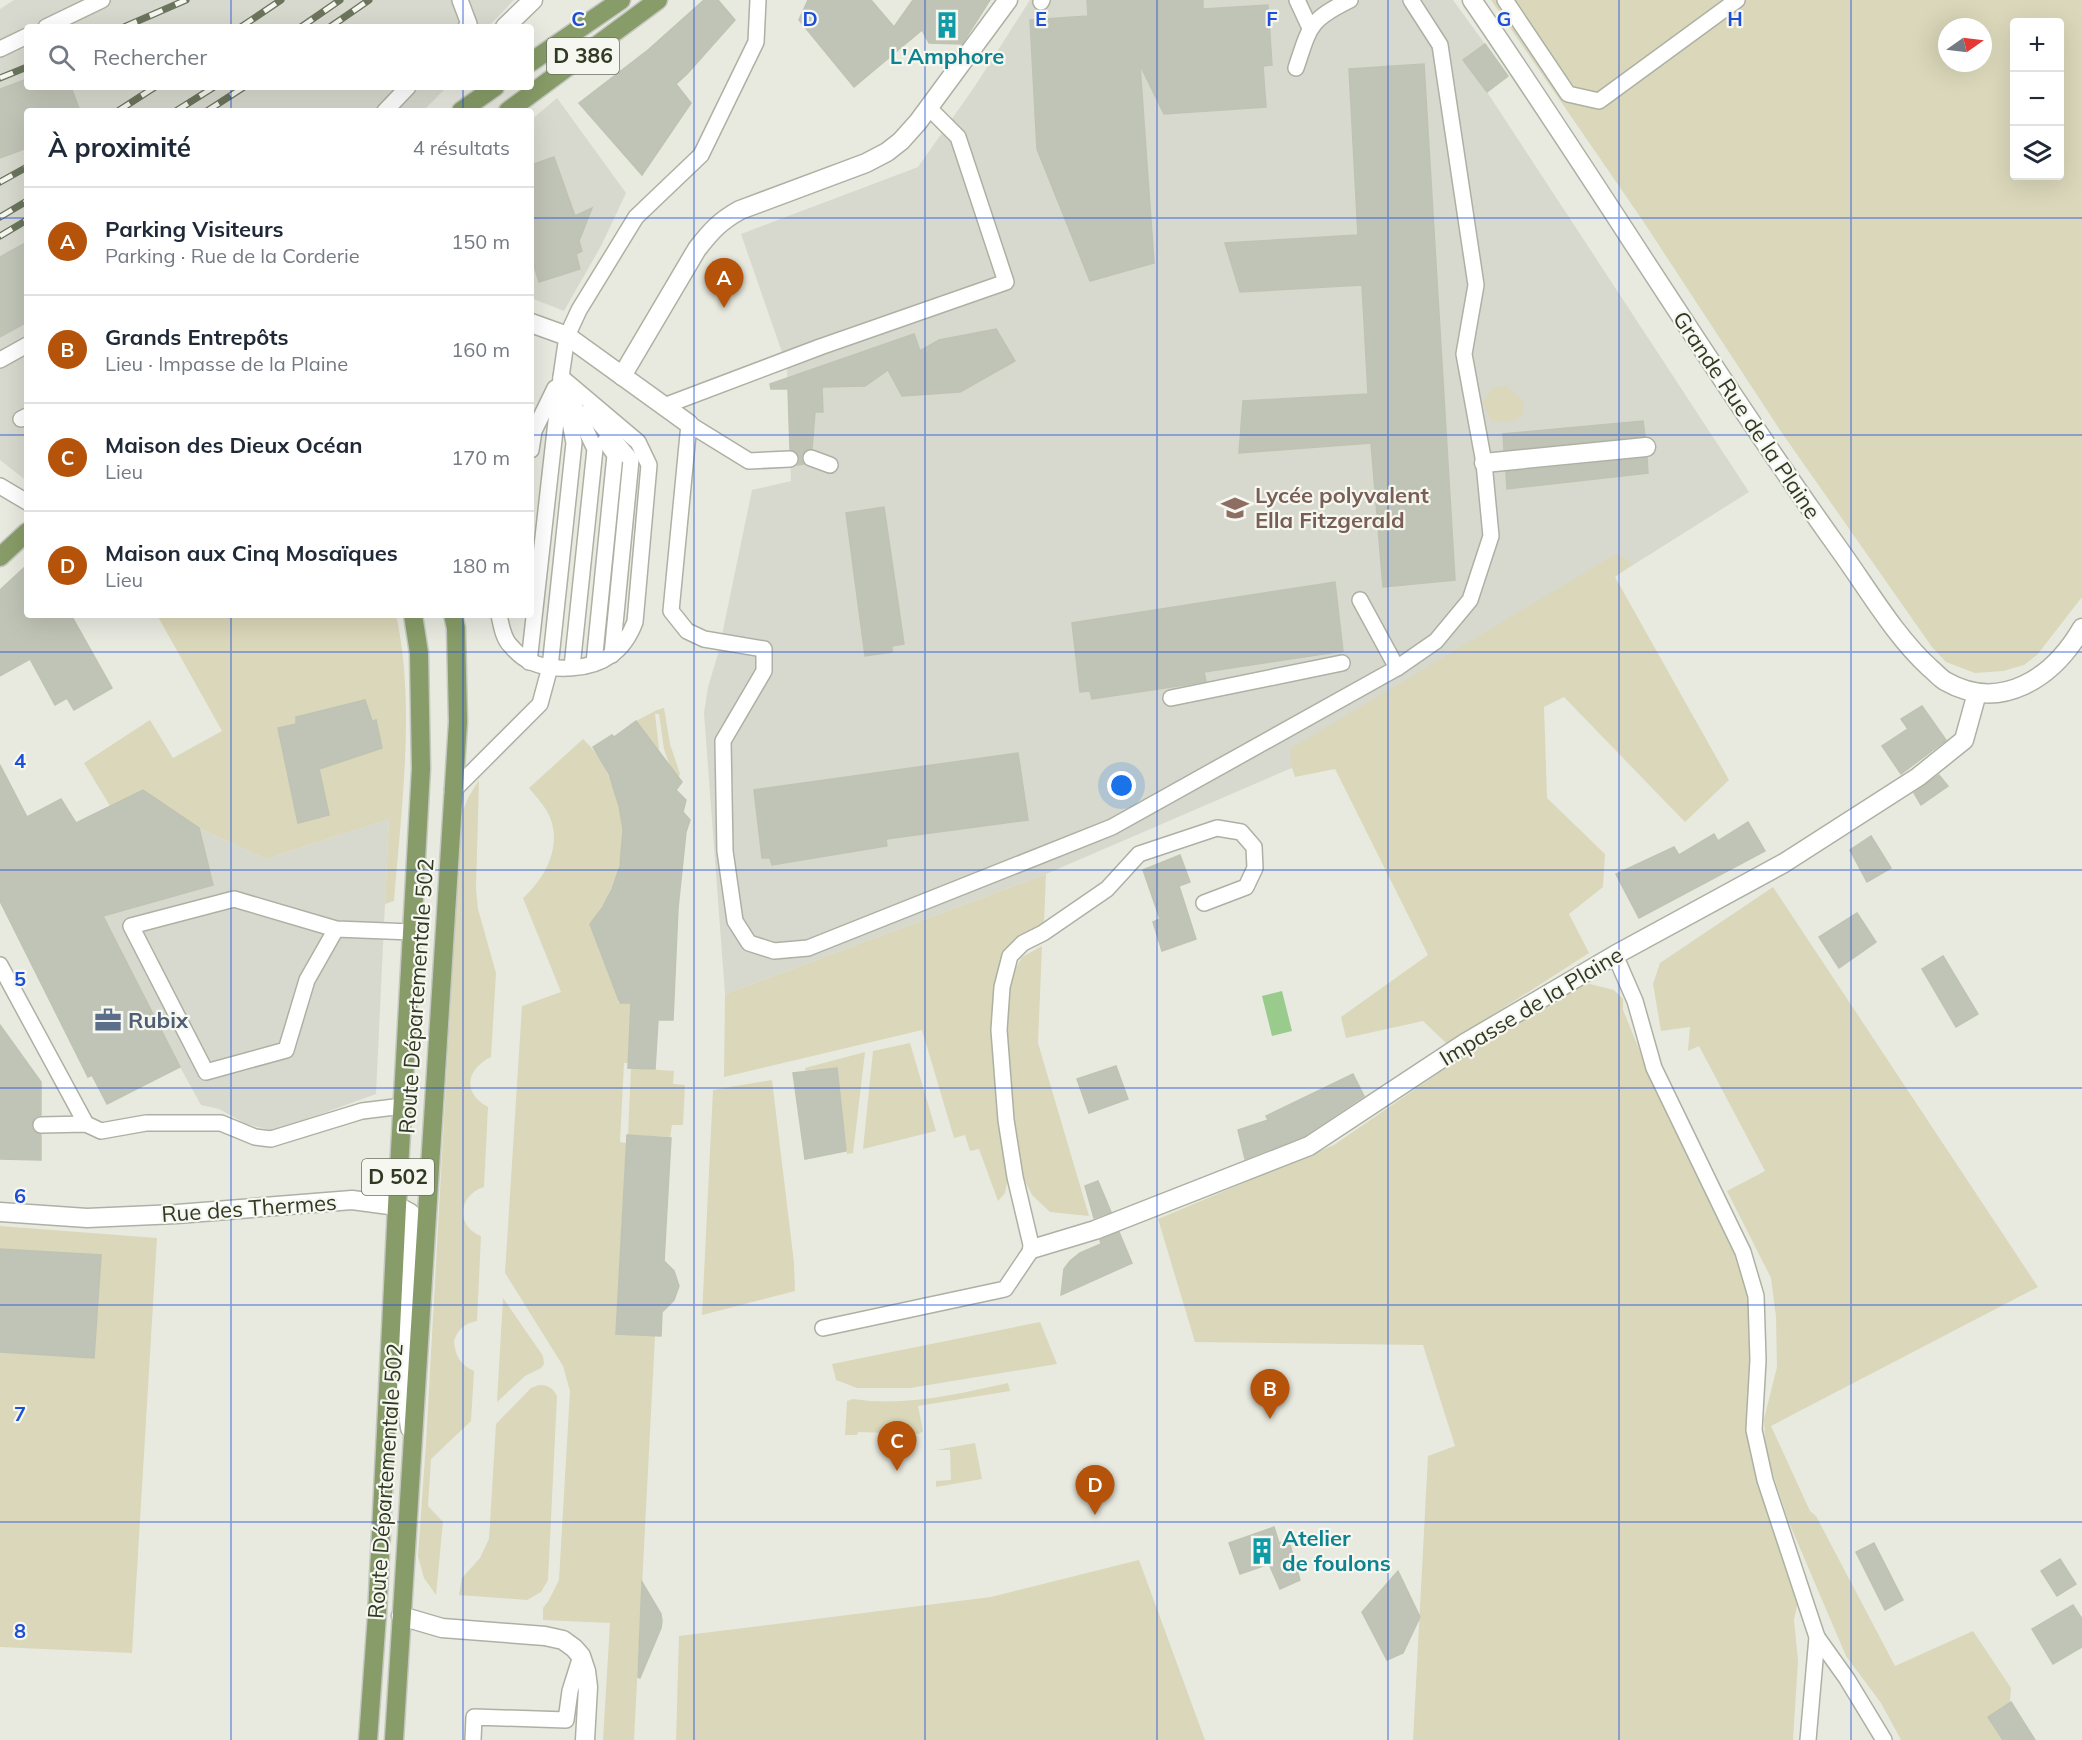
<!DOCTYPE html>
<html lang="fr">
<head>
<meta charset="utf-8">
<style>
	:root { --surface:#fff; --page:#f2f2f3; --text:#1f2937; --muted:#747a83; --line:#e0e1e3; --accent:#b45309 }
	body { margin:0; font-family:Mulish,sans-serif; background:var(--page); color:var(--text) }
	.controls { position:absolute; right:18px; top:18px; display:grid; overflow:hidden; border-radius:6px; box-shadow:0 6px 24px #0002 }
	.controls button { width:54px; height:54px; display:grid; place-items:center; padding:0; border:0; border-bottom:2px solid var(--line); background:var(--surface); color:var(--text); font:30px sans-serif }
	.compass { position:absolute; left:1938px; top:18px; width:54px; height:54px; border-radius:50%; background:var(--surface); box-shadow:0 6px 24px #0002; rotate:76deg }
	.you { position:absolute; left:1122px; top:786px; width:21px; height:21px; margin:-15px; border:4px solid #fff; border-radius:50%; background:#1a73e8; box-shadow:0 0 0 9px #1a73e833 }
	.badge { display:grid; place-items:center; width:39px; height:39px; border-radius:50%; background:var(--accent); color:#fff; font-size:20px; font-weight:700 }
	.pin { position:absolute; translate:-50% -50px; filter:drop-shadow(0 2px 3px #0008) }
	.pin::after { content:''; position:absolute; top:32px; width:21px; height:18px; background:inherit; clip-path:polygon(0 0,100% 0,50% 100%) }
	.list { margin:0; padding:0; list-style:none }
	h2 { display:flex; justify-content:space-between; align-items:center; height:78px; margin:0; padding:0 24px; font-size:26px }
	h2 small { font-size:20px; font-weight:400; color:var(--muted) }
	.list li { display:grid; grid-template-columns:39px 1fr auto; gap:18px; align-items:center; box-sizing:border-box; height:108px; padding:0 24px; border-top:2px solid var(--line) }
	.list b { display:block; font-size:22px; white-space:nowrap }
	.list p { margin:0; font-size:20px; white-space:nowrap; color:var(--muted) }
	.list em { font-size:20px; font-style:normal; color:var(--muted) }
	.icon { flex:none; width:33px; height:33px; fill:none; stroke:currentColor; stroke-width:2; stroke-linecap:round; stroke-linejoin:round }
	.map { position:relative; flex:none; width:2082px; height:1740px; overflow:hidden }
	.search { position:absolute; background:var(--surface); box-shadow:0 6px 24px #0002; left:24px; top:24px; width:510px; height:66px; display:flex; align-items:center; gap:15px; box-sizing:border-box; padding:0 21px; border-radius:6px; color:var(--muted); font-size:22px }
	.panel { position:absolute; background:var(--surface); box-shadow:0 6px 24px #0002; left:24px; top:108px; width:510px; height:510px; border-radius:6px }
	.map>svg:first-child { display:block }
	.built { fill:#d7d9ce }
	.green { fill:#dad7ba; fill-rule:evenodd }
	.water { fill:#98cb8c }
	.building { fill:#c0c4b6; stroke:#bfc3b3; stroke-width:1.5 }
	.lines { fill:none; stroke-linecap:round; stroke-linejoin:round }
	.service-casing { stroke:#adb1a3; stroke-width:18 }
	.pedestrian-casing { stroke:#adb1a3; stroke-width:21 }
	.minor-casing { stroke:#adb1a3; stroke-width:21 }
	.primary-casing { stroke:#c5c8c1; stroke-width:21 }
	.service { stroke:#fff; stroke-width:15 }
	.pedestrian { stroke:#fff; stroke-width:18 }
	.minor { stroke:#fff; stroke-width:18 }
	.primary { stroke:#879c68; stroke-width:18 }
	.rail-casing { stroke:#6b745c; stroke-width:7 }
	.rail { stroke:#f6f7f0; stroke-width:4.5; stroke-dasharray:14; stroke-linecap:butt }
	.grid { fill:none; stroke:#1d4ed8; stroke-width:1.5; stroke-opacity:0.55 }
	.labels { text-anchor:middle; stroke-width:4.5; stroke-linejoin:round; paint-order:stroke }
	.shield { fill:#f6f7f0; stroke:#6b7260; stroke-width:1.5 }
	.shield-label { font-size:21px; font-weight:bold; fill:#303922 }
	.culture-label { font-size:22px; font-weight:bold; fill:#0d838f; stroke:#f6f7f0 }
	.street-label { font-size:22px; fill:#303922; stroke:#f6f7f0 }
	.education-label { font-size:22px; font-weight:bold; fill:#785e54; stroke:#f6f7f0; text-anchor:start }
	.service-label { font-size:22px; font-weight:bold; fill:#4e5e75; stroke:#f6f7f0; text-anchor:start }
	.grid-label { font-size:20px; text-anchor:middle; font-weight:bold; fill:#1d4ed8; stroke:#f6f7f0; stroke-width:4.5; stroke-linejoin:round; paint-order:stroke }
</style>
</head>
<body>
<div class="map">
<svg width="2082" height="1740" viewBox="0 0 2082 1740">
	<rect width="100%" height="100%" fill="#e8eae0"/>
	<!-- built -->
	<g class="built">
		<path d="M14,0H514L488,27H27V87H447L423,111H27V481L0,460V9Z"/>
		<path d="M1030,0H1453L1485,44L1463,60L1487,92L1749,492L1352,742L1046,874L725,994L704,713L708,687L718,654L752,490L791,481L787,367L741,234L918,167L975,86Z"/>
		<path d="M557,98L626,193L601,246L564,311L531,298V120Z"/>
		<path d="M0,765L27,817L78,827L96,813L143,790L201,829L266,859L389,819L376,1094L274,1131L246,1124L219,1109L201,1105L180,1067L107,1104L92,1076L88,1077L0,901Z"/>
	</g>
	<!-- green -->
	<g class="green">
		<path d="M1491,0H2082V597L2037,655L2024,665L2003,671L1975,673L1946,662L1932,647L1782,433L1643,221ZM2014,22H2060V176H2014ZM1947,27H1983V63H1947Z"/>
		<path d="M1507,386L1524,402L1522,416L1509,422L1491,421L1483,402L1492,388Z"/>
		<path d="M1616,554L1632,564L1615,577L1729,780L1685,822L1564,697L1544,707L1547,798L1605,854L1603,887L1569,914L1589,953L1447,1044L1423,1021L1346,1038L1341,1017L1428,955L1335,769L1295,777L1292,768L1290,749Z"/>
		<path d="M157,615H396C416,703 401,811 394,901L385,904L389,819L266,859L201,829L143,790L110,806L84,763L150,720L173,758L222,731Z"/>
		<path d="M664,708L670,744L680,774L675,781L664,749L659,714H655L659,749L655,751L636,721L657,710Z"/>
		<path d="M583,739C600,755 608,772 615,794C631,843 620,884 590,924L612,983L618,982V1003H631L628,1063H624L620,1142L626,1143L616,1334H622L665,1143L634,1740H603L610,1623L543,1620V1608L549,1600L559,1580L570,1391L563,1366L505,1273L522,1006L561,992L523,898C544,879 561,849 551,820C547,808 537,798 529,788Z"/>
		<path d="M479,780L476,889L478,909L496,973L491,1057C466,1069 462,1093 488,1107L484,1187C458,1195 455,1226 481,1236L477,1321C465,1323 458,1329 454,1341C455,1355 460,1365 474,1371L471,1421L431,1459L428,1506L443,1522L436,1595L424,1578L418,1556L426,1443L461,815L468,798Z"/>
		<path d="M1046,874L1044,924L1019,935L1003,952L994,984L992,1032L1008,1178L1005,1193L998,1201L979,1149L970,1151L965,1135L954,1138L922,1030L724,1077L725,994Z"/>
		<path d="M1773,887L2038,1287L1771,1426L1810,1511L1816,1516L1895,1666L1973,1631L2011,1688L2007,1740H1901L1881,1703L1846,1656L1788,1520L1770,1465L1765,1439L1764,1419L1777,1367L1776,1317L1771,1278L1727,1191L1765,1171L1699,1046L1688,1051L1690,1027L1661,1031L1653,984L1660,963Z"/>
		<path d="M1042,946L1038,1043L1089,1216L1050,1212L1032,1195L1022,1175L1012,1119L1006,1030L1008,992L1012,975L1022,957Z"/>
		<path d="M1590,984L1614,990L1623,999V1010L1646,1066L1732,1247L1747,1283L1751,1313L1750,1447L1755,1468L1798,1601L1794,1620L1798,1661L1793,1740H1413L1428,1456L1455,1446L1423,1345L1195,1342L1158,1219L1334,1145L1475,1048L1574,988Z"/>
		<path d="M910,1043L936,1131L863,1149L873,1051Z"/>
		<path d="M865,1052L853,1153L847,1154L837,1069L806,1072L805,1068Z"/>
		<path d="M631,1068L674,1071L673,1084L685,1085L683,1125H672L670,1137L628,1135Z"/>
		<path d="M772,1080L794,1263L795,1291L702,1315L713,1090Z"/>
		<path d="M0,1226L157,1238L132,1653L0,1647Z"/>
		<path d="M503,1298L543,1356L544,1364L541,1368L525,1376L497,1402Z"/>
		<path d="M1040,1322L1057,1364L910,1388H857L836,1380L832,1364Z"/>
		<path d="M1008,1383L1010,1391L918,1406L923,1431L919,1434L858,1432L857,1435H845L847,1401L853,1399C905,1407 957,1394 1008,1383Z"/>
		<path d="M539,1385C548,1385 553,1388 557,1396L548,1580L541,1592L527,1600L459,1595L462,1578L480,1558L489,1539L496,1424L531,1388Z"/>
		<path d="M975,1443L982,1479L936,1487V1481L951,1480L950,1450H936Z"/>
		<path d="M1139,1560L1205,1740H676L679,1636L991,1597Z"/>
	</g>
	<!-- water -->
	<path class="water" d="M1282,991L1292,1031L1272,1036L1262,996Z"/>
	<!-- building -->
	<g class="building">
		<path d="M704,0H718L735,20L687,74L676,84L691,103L642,175L579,103L648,50Z"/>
		<path d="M808,0H871L894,27L913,0H990L962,44L929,43L922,30L854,87L799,20Z"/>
		<path d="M1087,0H1203V9L1268,5L1272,65L1263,66L1266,107L1164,114L1140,65L1154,263L1090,281L1037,149L1030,20L1088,16Z"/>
		<path d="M1485,44L1508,76L1487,92L1463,60Z"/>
		<path d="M1424,64L1455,580L1383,587L1371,443L1239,453L1243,401L1368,394L1362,285L1240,292L1225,243L1358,235L1349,69Z"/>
		<path d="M27,79V87H71L80,111H27V148L0,158V89Z"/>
		<path d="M554,157L575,216L592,208L579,241L582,251L576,254L580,269L539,282L531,256V165Z"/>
		<path d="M27,242V322L0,337V257Z"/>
		<path d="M996,329L1015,361L960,392L902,396L888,370L865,386L822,387L823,412H815L812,449L805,450L802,454L801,459L804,464L798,465L800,459L798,454L790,449L788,389H771L770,384L914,334L920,351L939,340Z"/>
		<path d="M1643,421L1645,436L1504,450L1503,434Z"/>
		<path d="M1647,458L1648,473L1507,489L1506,472Z"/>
		<path d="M884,507L904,644L892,646V652L865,656L846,513Z"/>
		<path d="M27,565V615H71L112,688L74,710L67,698L55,705L30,659L0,676V590Z"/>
		<path d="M1335,582L1343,651L1204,672L1206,681L1185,685L1092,699L1090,691L1080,692L1072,623Z"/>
		<path d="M365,700L372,721L376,720L382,748L319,769L329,815L298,823L278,728L296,724V717Z"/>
		<path d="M1922,706L1946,740L1901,774L1882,746L1908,729L1901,719Z"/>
		<path d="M636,721L682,782L676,790L686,800L683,812L690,820L686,832L678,908L673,1020H658L655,1069L628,1068L631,1003H620L590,924L602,908L612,889L620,866L623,830L619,806L609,774L593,747L612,735L614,737Z"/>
		<path d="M1018,753L1028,820L886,839L887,846L772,865L770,858H762L754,790Z"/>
		<path d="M0,765L27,817L61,799L76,823L143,790L199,828L213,885L103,916L180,1067L107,1104L92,1075L88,1077L0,901Z"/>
		<path d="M1939,775L1948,786L1921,805L1914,793Z"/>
		<path d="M1748,822L1765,851L1639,918L1616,874L1674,847L1679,855L1714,834L1718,841Z"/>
		<path d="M1871,836L1891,868L1867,882L1850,850Z"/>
		<path d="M1180,855L1190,882L1179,886L1196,939L1162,951L1153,922L1160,919L1143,870Z"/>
		<path d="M1857,913L1876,942L1839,968L1819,937Z"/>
		<path d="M1943,956L1978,1014L1956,1027L1922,969Z"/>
		<path d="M0,1025L41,1082V1115L35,1117L31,1125L33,1131L41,1135V1160L0,1159Z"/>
		<path d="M1116,1066L1128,1099L1089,1113L1077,1079Z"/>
		<path d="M837,1068L846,1151L805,1159L793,1073Z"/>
		<path d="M1353,1074L1364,1096L1304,1136L1245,1159L1238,1130L1268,1120L1266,1116Z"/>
		<path d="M627,1135L671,1138L664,1261L674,1271L679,1286L674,1300L662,1312L661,1336L616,1334Z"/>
		<path d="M1098,1181L1111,1212L1094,1218L1085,1186Z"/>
		<path d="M1119,1232L1132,1263L1061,1295L1064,1269L1070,1261L1080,1253L1101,1244L1100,1240Z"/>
		<path d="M0,1249L101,1255L94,1358L0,1352Z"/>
		<path d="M1274,1527L1279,1543L1289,1541L1300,1580L1280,1589L1269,1564L1240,1574L1229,1543Z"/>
		<path d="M1874,1543L1903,1600L1885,1610L1856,1552Z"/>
		<path d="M2060,1559L2076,1584L2057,1596L2041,1571Z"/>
		<path d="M1398,1571L1420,1617L1403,1653L1387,1660L1362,1612Z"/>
		<path d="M642,1582L661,1614L662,1621L661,1628L640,1678L638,1677Z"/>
		<path d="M2073,1605L2082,1619V1647L2053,1664L2032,1629Z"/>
		<path d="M2011,1702L2035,1740H2003L1988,1717Z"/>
	</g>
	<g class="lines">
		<defs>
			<g id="service">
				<path d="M460,0L469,24L466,27"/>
				<path d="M1297,0L1310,28"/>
				<path d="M1505,0L1568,94L1599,101L1737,0"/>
				<path d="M1041,2L1042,0"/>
				<path d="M46,27L102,0"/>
				<path d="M0,49L27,36"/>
				<path d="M1296,68C1310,26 1309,20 1350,0"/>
				<path d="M385,111L408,87"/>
				<path d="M0,360L27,345"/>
				<path d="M571,399L595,449L572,667"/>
				<path d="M664,406L820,347L1006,282L958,137L928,107"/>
				<path d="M589,411L631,460L612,655"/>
				<path d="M21,419L27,416"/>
				<path d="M531,450L534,431L555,388"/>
				<path d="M811,458L830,465"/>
				<path d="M790,459L749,461L689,424L671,611L687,631L704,639L764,649V671L723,741L725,851L735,921L749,943L774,951L808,948L1112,827L1397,668L1436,641L1470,600L1491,536L1484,463L1464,354L1476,285L1440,45L1411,0"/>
				<path d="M0,486L27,502"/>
				<path d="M1360,600L1397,668"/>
				<path d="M499,615C501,624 503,638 510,645C515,651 524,659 531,662C554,672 591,670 611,655C623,647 630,635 635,622L649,465L638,442L561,377"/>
				<path d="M529,662L561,377L567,336L579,310L636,217L701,155L756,42L758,0"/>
				<path d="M594,663L615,455L605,441"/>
				<path d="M1171,698L1342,663"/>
				<path d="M452,792L540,704L550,667L574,443L564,391"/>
				<path d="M336,929L307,980L286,1050L206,1072L131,926L234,899L336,929L412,932"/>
				<path d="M1615,955L1635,1001L1654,1068L1743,1252L1756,1296L1758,1360L1754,1430L1765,1480L1817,1637L1808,1740"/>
				<path d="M0,965L86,1124"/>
				<path d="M41,1125L86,1124L101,1131L146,1123H221L255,1137L271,1139L362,1111L403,1106"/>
				<path d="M823,1328L1005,1289L1032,1249L1015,1177L1006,1120L999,1030L1002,987L1010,956L1023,943L1043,933L1107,889L1139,854L1217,828L1241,832L1254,847L1255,868L1246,887L1204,903"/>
				<path d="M1817,1637L1847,1679L1884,1740"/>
				<path d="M473,1740L474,1717L566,1720L570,1691L581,1656"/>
			</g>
			<path id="pedestrian" d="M1484,463L1646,447"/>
			<g id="minor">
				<path d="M1472,0C1597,182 1711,370 1839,549C1868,589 1894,635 1930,668C1935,672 1940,678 1945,681C2001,713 2053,678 2082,628"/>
				<path d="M505,27L533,0"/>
				<path d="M531,323L567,336L689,424"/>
				<path d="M622,376L697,249C711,231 720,221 740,210L866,163L887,152L901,141L918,122L1008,0"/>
				<path d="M0,1212L87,1218L177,1214L352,1200L397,1206L410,1213L403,1377L410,1428"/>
				<path d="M1032,1249L1095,1230L1309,1146L1465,1043L1615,955L1784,863L1918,777L1964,740L1977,693"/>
				<path d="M401,1616L442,1628L545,1636L563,1640L574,1648L581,1656L586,1671L588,1687L585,1740"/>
			</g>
			<g id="primary">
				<path d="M531,62L621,0"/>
				<path d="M461,111L495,87"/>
				<path d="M508,111L658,0"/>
				<path d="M0,557L27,532"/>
				<path d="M368,1740L377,1615L397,1206L421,769L419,653L413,615"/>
				<path d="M394,1740L458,722L456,628L453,615"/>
			</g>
		</defs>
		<!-- service casing -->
		<use href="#service" class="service-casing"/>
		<!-- pedestrian casing -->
		<use href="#pedestrian" class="pedestrian-casing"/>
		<!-- minor casing -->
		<use href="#minor" class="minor-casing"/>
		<!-- primary casing -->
		<use href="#primary" class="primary-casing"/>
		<!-- service -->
		<use href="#service" class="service"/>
		<!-- pedestrian -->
		<use href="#pedestrian" class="pedestrian"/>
		<!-- minor -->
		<use href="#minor" class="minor"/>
		<!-- primary -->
		<use href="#primary" class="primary"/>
		<defs>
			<g id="rail">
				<path d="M124,27L186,0"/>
				<path d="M241,27L281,0"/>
				<path d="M301,27L340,0"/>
				<path d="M330,27L369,0"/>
				<path d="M0,78L27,67"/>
				<path d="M118,111L155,87"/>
				<path d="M176,111L214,87"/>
				<path d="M207,111L244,87"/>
				<path d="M0,182L27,167"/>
				<path d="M0,217L27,201"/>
				<path d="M0,236L27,220"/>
			</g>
		</defs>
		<!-- rail casing -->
		<use href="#rail" class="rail-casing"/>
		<!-- rail -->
		<use href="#rail" class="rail"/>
	</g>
	<!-- grid -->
	<path class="grid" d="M231,0V27M463,0V27M694,0V1740M925,0V1740M1157,0V1740M1388,0V1740M1619,0V1740M1851,0V1740M231,87V111M463,87V111M0,218H27M531,218H2082M0,435H27M531,435H2082M231,615V1740M463,615V1740M0,652H2082M0,870H2082M0,1088H2082M0,1305H2082M0,1522H2082"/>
	<!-- icons -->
	<defs>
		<symbol id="building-bare" viewBox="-9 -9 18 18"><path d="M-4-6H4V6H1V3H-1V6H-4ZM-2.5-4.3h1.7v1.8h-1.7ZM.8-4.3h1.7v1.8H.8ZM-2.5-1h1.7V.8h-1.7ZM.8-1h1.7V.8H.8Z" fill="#0f9aa8" stroke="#f6f7f0" stroke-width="2.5" paint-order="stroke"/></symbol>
		<symbol id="school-bare" viewBox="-9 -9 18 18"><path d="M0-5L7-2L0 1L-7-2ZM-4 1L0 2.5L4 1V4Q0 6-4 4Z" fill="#8d6e63" stroke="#f6f7f0" stroke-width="2.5" paint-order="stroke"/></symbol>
		<symbol id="office-bare" viewBox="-9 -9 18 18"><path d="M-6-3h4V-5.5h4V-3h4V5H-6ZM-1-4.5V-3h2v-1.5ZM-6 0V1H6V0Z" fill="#5c6f8a" stroke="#f6f7f0" stroke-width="2.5" paint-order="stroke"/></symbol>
	</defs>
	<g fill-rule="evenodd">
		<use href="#building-bare" x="928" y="6" width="38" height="38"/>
		<use href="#school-bare" x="1216" y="489" width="38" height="38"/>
		<use href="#office-bare" x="89" y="1001" width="38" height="38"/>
		<use href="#building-bare" x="1243" y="1532" width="38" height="38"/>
	</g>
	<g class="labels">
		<!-- shield labels -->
		<g class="shield">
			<rect x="547" y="38" width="72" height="36" rx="4.5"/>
			<rect x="362" y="1159" width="72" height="36" rx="4.5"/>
		</g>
		<g class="shield-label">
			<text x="583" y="63">D 386</text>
			<text x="398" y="1184">D 502</text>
		</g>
		<!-- culture labels -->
		<g class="culture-label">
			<text x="947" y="64">L'Amphore</text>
			<text x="1282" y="1546" text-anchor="start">Atelier<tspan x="1282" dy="25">de foulons</tspan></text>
		</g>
		<!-- street labels -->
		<g class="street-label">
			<text transform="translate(1747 415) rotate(56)" y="8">Grande Rue de la Plaine</text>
			<text transform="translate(416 996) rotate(-86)" y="8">Route Départementale 502</text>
			<text transform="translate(1531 1006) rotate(-31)" y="8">Impasse de la Plaine</text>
			<text transform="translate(249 1208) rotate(-4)" y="8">Rue des Thermes</text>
			<text transform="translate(385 1481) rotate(-86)" y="8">Route Départementale 502</text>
		</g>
		<!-- education labels -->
		<g class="education-label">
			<text x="1255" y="503">Lycée polyvalent<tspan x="1255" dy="25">Ella Fitzgerald</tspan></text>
		</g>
		<!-- service labels -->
		<g class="service-label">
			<text x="128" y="1028">Rubix</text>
		</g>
	</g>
	<g class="grid-label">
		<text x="578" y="26">C</text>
		<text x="810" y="26">D</text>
		<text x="1041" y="26">E</text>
		<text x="1272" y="26">F</text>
		<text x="1504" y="26">G</text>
		<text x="1735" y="26">H</text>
		<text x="20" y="768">4</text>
		<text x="20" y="986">5</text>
		<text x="20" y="1203">6</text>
		<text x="20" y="1421">7</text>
		<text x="20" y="1638">8</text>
	</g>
</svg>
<div class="controls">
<button>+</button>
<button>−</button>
<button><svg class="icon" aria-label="layers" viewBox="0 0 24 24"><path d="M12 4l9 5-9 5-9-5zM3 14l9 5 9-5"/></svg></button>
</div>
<svg class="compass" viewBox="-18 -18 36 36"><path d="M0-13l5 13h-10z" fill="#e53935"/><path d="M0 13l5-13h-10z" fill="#747a83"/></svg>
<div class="you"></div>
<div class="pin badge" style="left:724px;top:308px">A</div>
<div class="pin badge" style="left:1270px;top:1419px">B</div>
<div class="pin badge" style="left:897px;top:1471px">C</div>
<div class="pin badge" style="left:1095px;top:1515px">D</div>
<div class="search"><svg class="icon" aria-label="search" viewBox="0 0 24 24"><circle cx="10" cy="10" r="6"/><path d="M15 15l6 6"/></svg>Rechercher</div>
<section class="panel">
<h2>À proximité<small>4 résultats</small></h2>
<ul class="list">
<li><span class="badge">A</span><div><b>Parking Visiteurs</b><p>Parking · Rue de la Corderie</p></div><em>150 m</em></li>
<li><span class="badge">B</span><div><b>Grands Entrepôts</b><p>Lieu · Impasse de la Plaine</p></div><em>160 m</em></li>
<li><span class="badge">C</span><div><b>Maison des Dieux Océan</b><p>Lieu</p></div><em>170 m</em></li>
<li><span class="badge">D</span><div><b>Maison aux Cinq Mosaïques</b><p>Lieu</p></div><em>180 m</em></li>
</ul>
</section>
</div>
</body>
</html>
